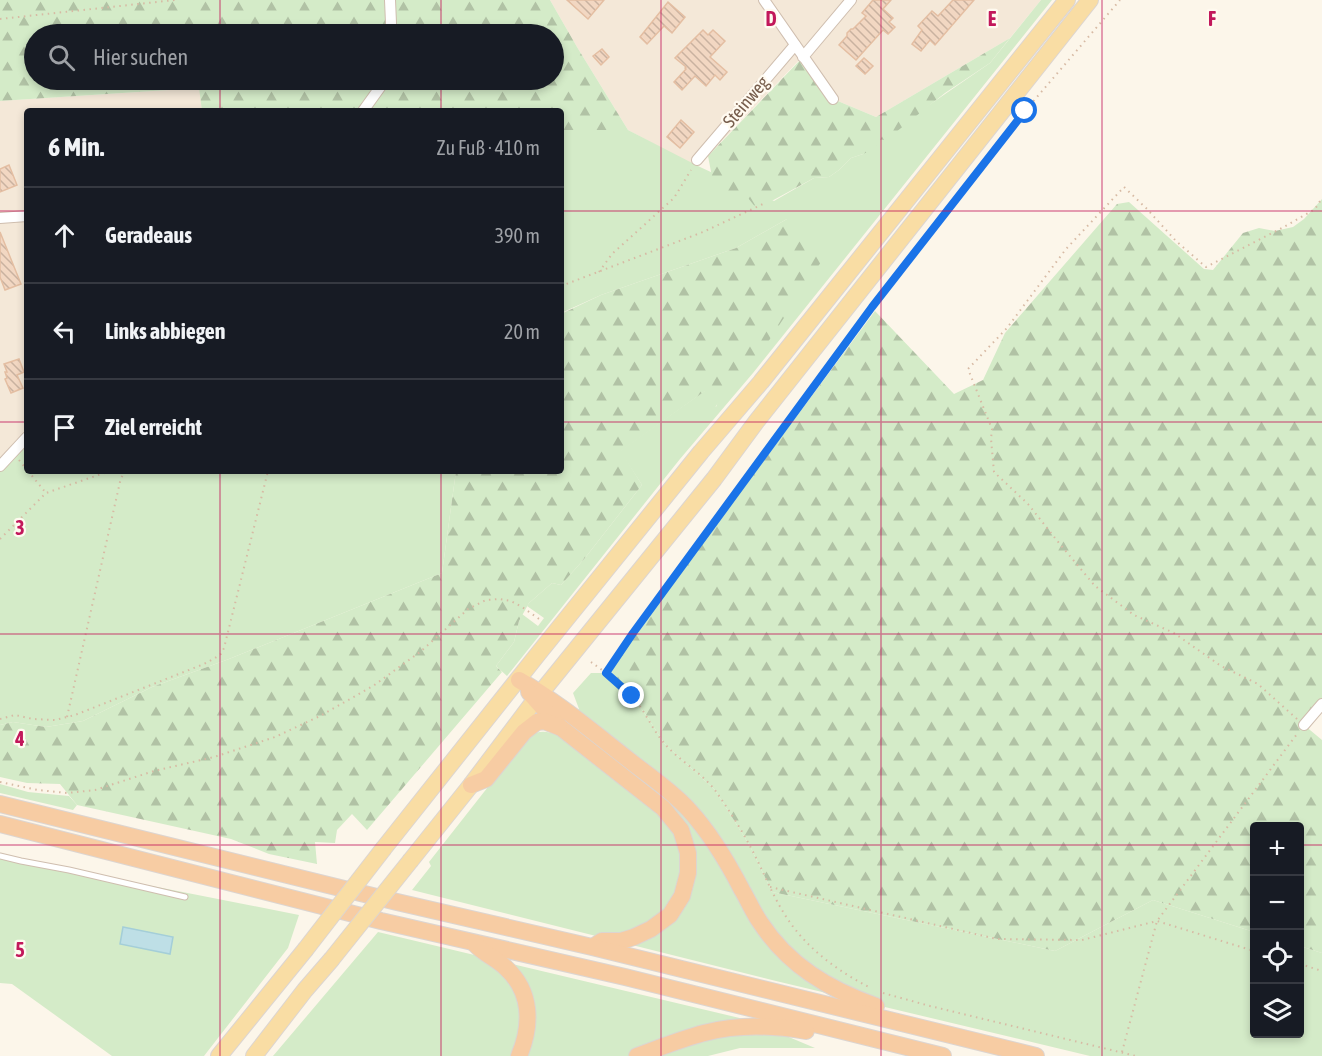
<!DOCTYPE html>
<html lang="de">
<head>
<meta charset="utf-8">
<style>
	:root { --surface:#171b24; --page:#242831; --text:#f1f3f6; --muted:#9ea1a6; --line:#363941 }
	body { margin:0; font-family:"Asap Condensed",sans-serif; background:var(--page); color:var(--text) }
	.controls { position:absolute; right:18px; bottom:18px; display:grid; overflow:hidden; border-radius:6px; box-shadow:0 3px 9px #0003 }
	.controls button { width:54px; height:54px; display:grid; place-items:center; padding:0; border:0; border-bottom:2px solid var(--line); background:var(--surface); color:var(--text); font:30px sans-serif }
	.stop { position:absolute; width:18px; height:18px; margin:-14px; border:4px solid #1a73e8; border-radius:50%; background:#fff }
	.stop.end { background:#1a73e8; border-color:#fff; box-shadow:0 2px 6px #0008 }
	.list { margin:0; padding:0; list-style:none }
	h2 { display:flex; justify-content:space-between; align-items:center; height:78px; margin:0; padding:0 24px; font-size:26px }
	h2 small { font-size:20px; font-weight:400; color:var(--muted) }
	.list li { display:grid; grid-template-columns:39px 1fr auto; gap:18px; align-items:center; box-sizing:border-box; height:96px; padding:0 24px; border-top:2px solid var(--line) }
	.list b { display:block; font-size:22px; white-space:nowrap }
	.list em { font-size:20px; font-style:normal; color:var(--muted) }
	.icon { flex:none; width:33px; height:33px; fill:none; stroke:currentColor; stroke-width:2; stroke-linecap:round; stroke-linejoin:round }
	.map { position:relative; flex:none; width:1322px; height:1056px; overflow:hidden }
	.search { position:absolute; background:var(--surface); box-shadow:0 3px 9px #0003; left:24px; top:24px; width:540px; height:66px; display:flex; align-items:center; gap:15px; box-sizing:border-box; padding:0 21px; border-radius:33px; color:var(--muted); font-size:22px }
	.panel { position:absolute; background:var(--surface); box-shadow:0 3px 9px #0003; left:24px; top:108px; width:540px; height:366px; border-radius:6px }
	.map>svg:first-child { display:block }
	.residential { fill:#f4e8d8 }
	.grass { fill:#d4ebc8 }
	.forest { fill:url(#forest-firs); fill-rule:evenodd }
	.water { fill:#bedfe6; stroke:#a4ced8; stroke-width:1.5 }
	.building { fill:url(#building-back-hatch); stroke:#e4bea2; stroke-width:1.5 }
	.lines { fill:none; stroke-linecap:round; stroke-linejoin:round }
	.service-casing { stroke:#cfbeaf; stroke-width:7 }
	.minor-casing { stroke:#cfbeaf; stroke-width:12 }
	.primary-casing { stroke:#dcd5d1; stroke-width:18 }
	.trunk-casing { stroke:#dcd5d1; stroke-width:18 }
	.path { stroke:#d7baa4; stroke-width:2; stroke-dasharray:1.5 4.5; stroke-linecap:butt }
	.service { stroke:#fff; stroke-width:5 }
	.minor { stroke:#fff; stroke-width:10 }
	.primary { stroke:#f9dda4; stroke-width:16 }
	.trunk { stroke:#f7cca3; stroke-width:16 }
	.primary-bridge-casing { stroke:#dcd5d1; stroke-width:18; stroke-linecap:butt }
	.primary-bridge { stroke:#f9dda4; stroke-width:16 }
	.route { stroke:#1a73e8; stroke-width:8 }
	.grid { fill:none; stroke:#c2185b; stroke-width:1.5; stroke-opacity:0.55 }
	.labels { text-anchor:middle; stroke-width:4.5; stroke-linejoin:round; paint-order:stroke }
	.street-label { font-size:18px; fill:#775e4d; stroke:#fffaf0 }
	.grid-label { font-size:20px; text-anchor:middle; font-weight:bold; fill:#c2185b; stroke:#fffaf0; stroke-width:4.5; stroke-linejoin:round; paint-order:stroke }
</style>
</head>
<body>
<div class="map">
<svg width="1322" height="1056" viewBox="0 0 1322 1056">
	<defs>
		<pattern id="forest-firs" width="22" height="20" patternUnits="userSpaceOnUse" patternTransform="scale(1.5)"><rect width="22" height="20" fill="#d4ebc8"/><path d="M5 1l3.5 6h-7zM16 11l3.5 6h-7z" fill="#b1c2a5"/></pattern>
		<pattern id="building-back-hatch" width="6" height="6" patternUnits="userSpaceOnUse" patternTransform="scale(1.5)"><rect width="6" height="6" fill="#f2d7c2"/><path d="M-1 5l2 2M0 0l6 6M5-1l2 2" fill="none" stroke="#c9b2a0"/></pattern>
	</defs>
	<rect width="100%" height="100%" fill="#fcf6ea"/>
	<!-- residential -->
	<g class="residential">
		<path d="M550,0H1041L1010,38L876,117L833,99L802,57L697,167L628,130L577,47Z"/>
		<path d="M200,88L202,111H27V437L0,466V101Z"/>
	</g>
	<!-- grass -->
	<g class="grass">
		<path d="M1041,0H1052L753,373L680,459L507,676L496,666L514,642L519,621L522,614L538,626L544,618L527,606L529,603L552,583L561,585L585,558L642,485L620,451L706,390L716,407L787,219L736,248L601,295L561,313V130H628L700,167L774,201L814,178L829,177L839,170L851,158L863,154L874,139H880L990,63Z"/>
		<path d="M27,437V471H456L442,573L229,659L152,687L83,721L46,727L13,722L0,725V466Z"/>
		<path d="M591,673H606L632,696L648,718L664,743L715,790L750,846L772,892L1055,951L1153,900L1254,932V1034H1300V946L1322,953V1056H1090L776,981L412,890L431,866L429,862L528,736C540,730 546,731 559,735L579,709L573,693Z"/>
		<path d="M0,784L28,792L69,796L77,805L73,810L0,793Z"/>
		<path d="M0,856L299,915L288,948L204,1056H112L12,984L0,983Z"/>
		<path d="M378,932L748,1020L815,1048H740L708,1056H273Z"/>
	</g>
	<!-- forest -->
	<g class="forest">
		<path d="M0,0H550L577,47L628,130H561V111H202L199,88L0,101ZM34,34H554V80H34Z"/>
		<path d="M1010,38L990,63L945,93L886,140L874,139L877,143L876,148L863,154L851,158L839,170L829,177L814,178L757,209L748,198L730,192L716,184L712,177L708,156L803,57L833,99L876,117Z"/>
		<path d="M1322,199V702L1304,725L1322,740V953L1300,946V826H1254V932L1153,900L1055,951L772,892L750,846L715,790L664,743L648,718L632,696L613,680L612,671L616,663L635,634L875,311L954,394L983,380L1005,333L1117,204L1129,202L1204,269L1213,270L1243,233L1259,228L1275,231L1293,227L1304,219Z"/>
		<path d="M787,219L825,256L766,345L715,407L705,391L621,451L642,485L585,558L561,585L552,583L529,603L519,621L514,642L496,666L502,672L367,830L352,814L337,830L335,843L315,842L317,864L269,854L231,839L77,805L60,784L27,783L0,777V725L13,722L46,727L83,721L152,687L229,659L442,573L456,471H561V314L601,295L736,248Z"/>
	</g>
	<!-- water -->
	<path class="water" d="M123,927L173,937L170,954L120,944Z"/>
	<!-- building -->
	<g class="building">
		<path d="M567,0H604L588,19Z"/>
		<path d="M873,0H891L883,9L893,18L889,22L895,27L888,34L883,30L856,60L839,45L847,36V33L851,29H853L866,16L862,13Z"/>
		<path d="M953,0H974L935,45L930,40L921,51L912,44L922,30L918,26L932,11L938,16Z"/>
		<path d="M668,2L685,17L672,33L664,26L647,44L640,37Z"/>
		<path d="M703,30L708,35L713,30L725,41L710,57L727,72L720,80L715,75L706,86L695,76L682,90L674,82L686,69L685,68L686,67L675,58Z"/>
		<path d="M602,49L609,57L601,65L593,56Z"/>
		<path d="M864,58L873,66L865,74L856,66Z"/>
		<path d="M681,120L694,132L680,148L667,137Z"/>
		<path d="M9,165L17,185L0,192V169Z"/>
		<path d="M0,232L21,284L5,290L0,277Z"/>
		<path d="M19,359L24,372L17,375L23,388L11,393L5,379L7,378L5,372H7L4,364Z"/>
	</g>
	<g class="lines">
		<defs>
			<path id="service" d="M0,856L21,861L69,870L185,897"/>
			<g id="minor">
				<path d="M390,0L391,23L390,34"/>
				<path d="M764,0L833,99"/>
				<path d="M803,57L851,0"/>
				<path d="M363,111L381,86L383,80"/>
				<path d="M697,160L795,45"/>
				<path d="M0,218L27,216"/>
				<path d="M0,466L27,437"/>
				<path d="M1304,725L1322,704"/>
			</g>
			<g id="primary">
				<path d="M384,848L538,654L701,452L761,382L1067,0"/>
				<path d="M411,860L471,785L535,700L714,479L756,422L1090,0"/>
				<path d="M219,1056L305,950"/>
				<path d="M254,1056L305,990L331,960"/>
			</g>
			<g id="trunk">
				<path d="M519,680C559,703 593,732 629,760C649,776 672,791 689,810C711,834 727,861 742,890C748,900 753,912 760,922C788,965 828,989 876,1006"/>
				<path d="M529,692L560,727L663,808L681,830L688,853V873L682,896L670,915L651,929L634,937L621,941H602L596,945"/>
				<path d="M471,785L486,779L524,732L533,725L537,722L544,721L559,727"/>
				<path d="M0,804L397,902L592,947L1036,1056"/>
				<path d="M0,824L381,921L625,977L943,1056"/>
				<path d="M475,944C485,955 496,958 506,968C532,992 532,1025 519,1056"/>
				<path d="M637,1056C659,1048 681,1039 704,1033C738,1024 771,1025 806,1031"/>
			</g>
		</defs>
		<!-- service casing -->
		<use href="#service" class="service-casing"/>
		<!-- minor casing -->
		<use href="#minor" class="minor-casing"/>
		<!-- primary casing -->
		<use href="#primary" class="primary-casing"/>
		<!-- trunk casing -->
		<use href="#trunk" class="trunk-casing"/>
		<!-- path -->
		<g class="path">
			<path d="M0,19L175,0"/>
			<path d="M599,272L612,254L674,198L691,170"/>
			<path d="M561,286L703,232L763,204"/>
			<path d="M19,460L27,470"/>
			<path d="M28,471L46,493"/>
			<path d="M0,539L46,493L110,471"/>
			<path d="M591,662C605,672 621,684 633,697C645,711 652,729 664,743C678,760 704,774 717,793C729,810 741,829 751,848C764,872 773,898 789,921C808,949 839,972 869,987"/>
			<path d="M606,673L633,633L872,307L1025,111L1120,0"/>
			<path d="M67,717L120,482L124,471"/>
			<path d="M0,719L15,715L33,719L55,720L75,715L204,664L215,658L221,654L224,648L268,471"/>
			<path d="M1297,719L1258,684L1221,666L1174,633L1134,615L1095,586L1059,543L1028,504L994,472L991,439L992,429L968,369L1007,328L1066,249L1124,187L1147,209L1176,241L1206,267L1282,228L1315,209L1322,198"/>
			<path d="M0,782L38,790L67,793L95,790L154,771L214,757L275,737L320,716L373,686L420,652L468,609L486,600L499,599L511,601L522,607L542,621"/>
			<path d="M770,887L997,939L1082,940L1157,921L1254,951"/>
			<path d="M1300,964L1322,971"/>
			<path d="M883,993L930,1006L1136,1056"/>
			<path d="M1122,1052L1157,921L1297,734"/>
		</g>
		<!-- service -->
		<use href="#service" class="service"/>
		<!-- minor -->
		<use href="#minor" class="minor"/>
		<!-- primary -->
		<use href="#primary" class="primary"/>
		<!-- trunk -->
		<use href="#trunk" class="trunk"/>
		<defs>
			<g id="primary-bridge">
				<path d="M305,950L384,848"/>
				<path d="M331,960L411,860"/>
			</g>
		</defs>
		<!-- primary-bridge casing -->
		<use href="#primary-bridge" class="primary-bridge-casing"/>
		<!-- primary-bridge -->
		<use href="#primary-bridge" class="primary-bridge"/>
	</g>
	<g class="lines">
		<!-- route -->
		<path class="route" d="M632,696L606,673L633,633L872,307L1025,111"/>
	</g>
	<!-- grid -->
	<path class="grid" d="M220,0V34M441,0V34M661,0V1056M881,0V1056M1102,0V1056M220,80V111M441,80V111M0,211H27M561,211H1322M0,422H27M561,422H1322M220,471V1056M441,471V1056M0,634H1322M0,845H1254M1300,845H1322"/>
	<g class="labels">
		<!-- street labels -->
		<g class="street-label">
			<text transform="translate(746 102) rotate(-50)" y="6">Steinweg</text>
		</g>
	</g>
	<g class="grid-label">
		<text x="771" y="26">D</text>
		<text x="992" y="26">E</text>
		<text x="1212" y="26">F</text>
		<text x="20" y="535">3</text>
		<text x="20" y="746">4</text>
		<text x="20" y="957">5</text>
	</g>
</svg>
<div class="controls">
<button>+</button>
<button>−</button>
<button><svg class="icon" aria-label="locate" viewBox="0 0 24 24"><circle cx="12" cy="12" r="6"/><path d="M12 2v4M12 18v4M2 12h4M18 12h4"/></svg></button>
<button><svg class="icon" aria-label="layers" viewBox="0 0 24 24"><path d="M12 4l9 5-9 5-9-5zM3 14l9 5 9-5"/></svg></button>
</div>
<div class="stop" style="left:1025px;top:111px"></div>
<div class="stop end" style="left:632px;top:696px"></div>
<div class="search"><svg class="icon" aria-label="search" viewBox="0 0 24 24"><circle cx="10" cy="10" r="6"/><path d="M15 15l6 6"/></svg>Hier suchen</div>
<section class="panel">
<h2>6 Min.<small>Zu Fuß · 410 m</small></h2>
<ul class="list">
<li><svg class="icon" aria-label="ahead" viewBox="0 0 24 24"><path d="M12 20V5M6 11l6-6 6 6"/></svg><div><b>Geradeaus</b></div><em>390 m</em></li>
<li><svg class="icon" aria-label="left" viewBox="0 0 24 24"><path d="M17 20v-9H6M10 6l-5 5 5 5"/></svg><div><b>Links abbiegen</b></div><em>20 m</em></li>
<li><svg class="icon" aria-label="arrive" viewBox="0 0 24 24"><path d="M6 21V4h12l-3 4 3 4H6"/></svg><div><b>Ziel erreicht</b></div></li>
</ul>
</section>
</div>
</body>
</html>
